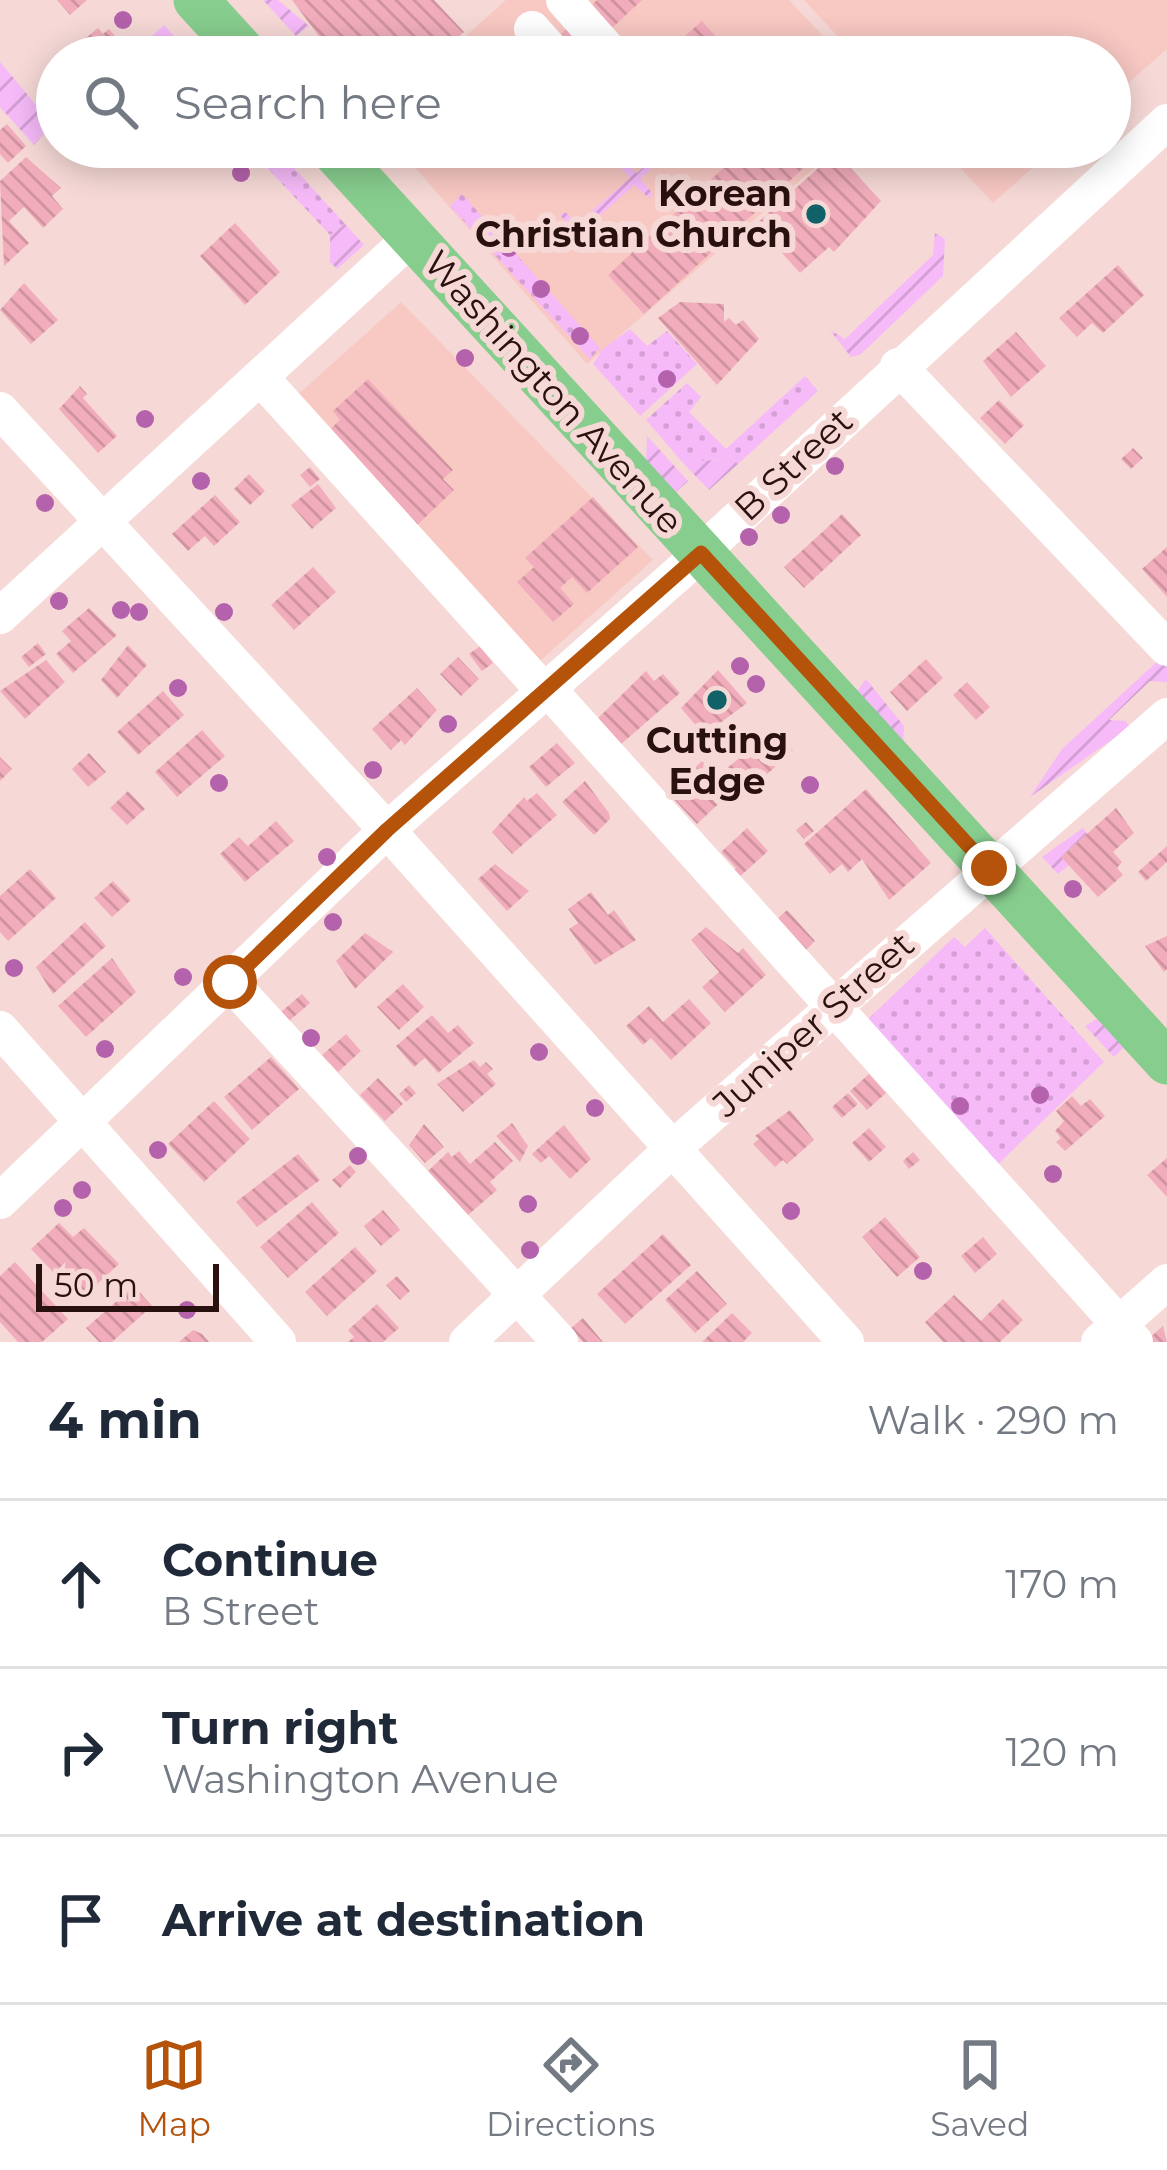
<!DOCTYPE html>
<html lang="en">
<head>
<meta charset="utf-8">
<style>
	:root { --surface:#fff; --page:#f6f6f7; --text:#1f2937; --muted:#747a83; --line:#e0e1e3; --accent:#b45309 }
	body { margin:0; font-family:Montserrat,sans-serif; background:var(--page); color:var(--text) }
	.scale { position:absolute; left:36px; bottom:30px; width:183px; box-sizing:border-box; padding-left:12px; border:6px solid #29110f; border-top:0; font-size:33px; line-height:42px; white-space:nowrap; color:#29110f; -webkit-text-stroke:9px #f6d9d6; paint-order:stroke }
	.stop { position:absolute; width:36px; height:36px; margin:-27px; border:9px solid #b45309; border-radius:50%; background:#fff }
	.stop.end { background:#b45309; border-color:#fff; box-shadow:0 3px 12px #0008 }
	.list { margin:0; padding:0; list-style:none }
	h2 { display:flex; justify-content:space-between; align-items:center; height:156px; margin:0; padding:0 48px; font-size:51px }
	h2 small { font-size:39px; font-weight:400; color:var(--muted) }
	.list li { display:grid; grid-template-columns:78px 1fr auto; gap:36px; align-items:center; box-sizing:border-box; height:168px; padding:0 48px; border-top:3px solid var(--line) }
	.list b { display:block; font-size:45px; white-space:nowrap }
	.list p { margin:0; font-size:39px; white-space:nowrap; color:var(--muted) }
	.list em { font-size:39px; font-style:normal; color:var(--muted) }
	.icon { flex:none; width:66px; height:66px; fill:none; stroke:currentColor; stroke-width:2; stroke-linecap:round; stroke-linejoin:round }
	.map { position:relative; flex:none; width:1167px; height:1342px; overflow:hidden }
	.search { position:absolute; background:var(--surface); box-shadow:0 6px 30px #0003; left:36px; right:36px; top:36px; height:132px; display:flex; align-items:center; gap:30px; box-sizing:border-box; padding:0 42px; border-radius:66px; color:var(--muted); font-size:45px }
	.sheet { height:660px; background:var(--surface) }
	nav { display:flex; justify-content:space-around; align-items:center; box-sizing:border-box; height:168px; border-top:3px solid var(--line); background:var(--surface); font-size:33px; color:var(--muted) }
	nav a { display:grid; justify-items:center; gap:6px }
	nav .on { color:var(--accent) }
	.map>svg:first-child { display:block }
	.built { fill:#f8c8c3 }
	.grass { fill:url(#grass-dots) }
	.garden { fill:url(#garden-furrows) }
	.pitch { fill:#f6baf9 }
	.building { fill:url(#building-back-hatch) }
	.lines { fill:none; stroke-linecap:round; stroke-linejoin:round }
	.minor { stroke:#fff; stroke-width:36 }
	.major { stroke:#87cd8e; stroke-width:45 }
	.tree { fill:#b462ab }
	.route { stroke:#b45309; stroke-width:15 }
	.poi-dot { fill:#116168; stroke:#f6d9d6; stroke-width:4.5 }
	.labels { text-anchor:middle; stroke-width:12; stroke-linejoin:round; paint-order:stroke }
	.poi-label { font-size:36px; font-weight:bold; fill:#29110f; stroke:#f6d9d6; text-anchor:end }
	.street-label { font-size:36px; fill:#29110f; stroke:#f6d9d6 }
</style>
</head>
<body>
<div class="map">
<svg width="1167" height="1342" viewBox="0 0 1167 1342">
	<defs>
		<pattern id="grass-dots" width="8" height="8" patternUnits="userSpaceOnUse" patternTransform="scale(3)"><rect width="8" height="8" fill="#f6baf9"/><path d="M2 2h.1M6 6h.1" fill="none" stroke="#d39fd4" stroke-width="1.8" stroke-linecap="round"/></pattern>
		<pattern id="garden-furrows" width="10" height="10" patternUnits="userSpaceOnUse" patternTransform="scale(3)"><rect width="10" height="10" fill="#f6baf9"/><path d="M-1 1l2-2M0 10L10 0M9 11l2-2" fill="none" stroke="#d39fd4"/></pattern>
		<pattern id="building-back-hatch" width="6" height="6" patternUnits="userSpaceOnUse" patternTransform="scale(3)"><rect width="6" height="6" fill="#f2adbc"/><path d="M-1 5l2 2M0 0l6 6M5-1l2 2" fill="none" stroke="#d094a0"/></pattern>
	</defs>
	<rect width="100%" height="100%" fill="#f6d9d6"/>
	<!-- built -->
	<g class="built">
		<path d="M506,0H789L843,57H442Z"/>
		<path d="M804,0H1167V49L1110,99V57H857Z"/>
		<path d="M397,147H839L587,364Z"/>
		<path d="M941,147H1056L993,203Z"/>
		<path d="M401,302L653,560L532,668L293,399Z"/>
	</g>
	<!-- grass -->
	<g class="grass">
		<path d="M164,25L193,57H134L132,55Z"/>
		<path d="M275,147L345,224L330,235L261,161Z"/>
		<path d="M462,194L600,348L590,359L450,206Z"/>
		<path d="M630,329L647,346L667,331L697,364L640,416L593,364L603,349Z"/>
		<path d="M805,376L818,391L738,464L732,458L702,461L696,453L684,464L646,420L687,383L701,397L689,412L726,449Z"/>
		<path d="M985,928L1104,1062L992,1170L863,1024L954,937L965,947Z"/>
	</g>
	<!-- garden -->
	<g class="garden">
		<path d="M263,0H278L309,26L296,36Z"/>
		<path d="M0,62L52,124L34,145L0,107Z"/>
		<path d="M666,147H674L640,179L653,194L649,198L634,185L584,230L595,246L591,250L560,215L565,212L578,223L630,178L617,163L622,159L637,173Z"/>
		<path d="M345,224L364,245L337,269L330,262V235Z"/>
		<path d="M935,233L945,239L943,276L861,354L851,357L830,330L845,339L933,255Z"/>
		<path d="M647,436L688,481L674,494L646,463Z"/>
		<path d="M696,452L703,461L732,458L738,464L709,490L684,464Z"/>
		<path d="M1160,659L1167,665V682L1150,681L1109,720L1126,721L1130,727L1030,797L1062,749Z"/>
		<path d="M866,679L904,726L903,748L857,691Z"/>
		<path d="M1083,828L1087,834L1062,856L1069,865L1058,874L1042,857Z"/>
		<path d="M1100,1017L1124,1047L1114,1057L1085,1026Z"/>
	</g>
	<!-- pitch -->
	<g class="pitch">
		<path d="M984,38L1019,42L1043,57H950Z"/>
		<path d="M973,147H1027L1009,164L991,162Z"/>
	</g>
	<!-- building -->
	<g class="building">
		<path d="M57,0H87L70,15Z"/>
		<path d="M292,0H434L464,32L437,57H345L333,43L327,47Z"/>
		<path d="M597,0H642L581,57H547L542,52Z"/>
		<path d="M702,21L734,57H661Z"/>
		<path d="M98,28L103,34L109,29L120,42L123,53L119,57H93L80,43Z"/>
		<path d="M470,42L484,57H453Z"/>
		<path d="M7,124L26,146L8,163L0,154V130Z"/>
		<path d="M732,147H816L821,152L644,314L608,275L731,161Z"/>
		<path d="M836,152L881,201L834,252L829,247L800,273L756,224Z"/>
		<path d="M26,157L61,188L52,196L63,209L43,228L24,207L9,221L29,243L4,266L0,181Z"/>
		<path d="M235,223L280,272L245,305L200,256Z"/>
		<path d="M1118,265L1144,295L1103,333L1092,323L1077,337L1059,318Z"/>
		<path d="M24,283L58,320L31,344L0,310Z"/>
		<path d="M680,302L724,304V322L729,318L736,325L743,320L759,339L717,385L658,318Z"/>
		<path d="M1016,332L1046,366L1011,397L983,361Z"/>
		<path d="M368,379L453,470L443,479L454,490L413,529L324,435L340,420L333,411Z"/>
		<path d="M80,386L87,394L83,398L117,436L98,453L59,409Z"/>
		<path d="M999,400L1024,425L1005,444L980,418Z"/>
		<path d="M1133,448L1143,458L1131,469L1121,459Z"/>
		<path d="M310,467L320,479L310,487L300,475Z"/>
		<path d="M249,474L265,491L250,505L234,489Z"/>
		<path d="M318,484L336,508L312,529L291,505Z"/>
		<path d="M215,495L240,522L214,546L205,536L188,551L172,534Z"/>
		<path d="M593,497L638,547L587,593L572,577L560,588L574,604L553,622L517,582L534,567L525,558Z"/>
		<path d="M842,514L861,535L804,588L784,567Z"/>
		<path d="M1167,547V597L1142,569Z"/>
		<path d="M313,567L336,592L294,630L271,605Z"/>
		<path d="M89,608L117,635L73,673L56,654L71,641L62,631Z"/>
		<path d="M38,643L46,654L29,667L21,657Z"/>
		<path d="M128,645L147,665L117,698L101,680Z"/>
		<path d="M480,646L493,663L482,671L469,654Z"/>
		<path d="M458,657L479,679L461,696L440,674Z"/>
		<path d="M926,659L943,678L907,711L890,692Z"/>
		<path d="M46,660L65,682L25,719L0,691Z"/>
		<path d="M718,670L747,703L704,735L681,708Z"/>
		<path d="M646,671L654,681L663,674L680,693L612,752L590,726Z"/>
		<path d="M967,682L990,707L976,720L953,695Z"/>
		<path d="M417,688L437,710L405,745L401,740L391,750L372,729Z"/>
		<path d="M163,691L184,715L138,755L117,732Z"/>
		<path d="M202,730L225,756L177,797L155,772Z"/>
		<path d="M774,730L793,750L749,791L727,768Z"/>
		<path d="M557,743L575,763L546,787L529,767Z"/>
		<path d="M89,753L106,772L88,787L72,769Z"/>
		<path d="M0,757L12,769L0,781Z"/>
		<path d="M702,761L731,792L697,824L668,793Z"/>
		<path d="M585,781L609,813L610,819L594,835L562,802Z"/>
		<path d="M866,789L931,863L889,900L862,859L848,872L842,864L830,874L804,844Z"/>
		<path d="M128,791L145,809L127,825L110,808Z"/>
		<path d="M537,793L557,815L512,854L492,832L524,797L527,801Z"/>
		<path d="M1116,808L1134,833L1113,852L1122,862L1117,868L1123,875L1098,897L1061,857Z"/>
		<path d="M276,821L294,841L245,882L220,854L239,837L248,846Z"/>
		<path d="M806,822L814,831L804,839L796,830Z"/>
		<path d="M747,828L768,851L736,880L730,874L736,868L721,852Z"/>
		<path d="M1167,846V862L1146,881L1138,872Z"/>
		<path d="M495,864L529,891L507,911L478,879Z"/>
		<path d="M30,869L56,898L8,941L0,932V896Z"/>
		<path d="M113,881L131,900L112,917L94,898Z"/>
		<path d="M591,892L608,915L614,910L636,940L595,965L569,929L578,923L568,909Z"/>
		<path d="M787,910L815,941L803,953L774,922Z"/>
		<path d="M85,922L106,946L53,994L36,967Z"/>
		<path d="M706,927L738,953L743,948L766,975L725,1012L702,987L719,972L691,940Z"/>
		<path d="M365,933L393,952L355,989L336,961Z"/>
		<path d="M1167,936V969L1164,972L1145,946Z"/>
		<path d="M112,958L136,992L86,1037L58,1006Z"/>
		<path d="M403,984L424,1007L399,1030L377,1007Z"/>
		<path d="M302,994L310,1003L289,1021L281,1012Z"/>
		<path d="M689,999L711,1023L671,1060L651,1038L643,1045L626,1026L649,1006L663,1022Z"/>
		<path d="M432,1015L448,1033L458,1025L474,1043L438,1073L425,1058L414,1067L396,1046Z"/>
		<path d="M346,1034L361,1051L338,1072L322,1055Z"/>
		<path d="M271,1057L299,1089L252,1130L224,1097Z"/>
		<path d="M474,1060L480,1067L486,1062L493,1069L487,1074L496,1084L463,1112L437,1084Z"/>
		<path d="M869,1074L886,1093L867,1110L850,1091Z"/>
		<path d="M378,1078L403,1104L385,1121L360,1095Z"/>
		<path d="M409,1085L416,1093L406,1102L399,1094Z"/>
		<path d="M848,1093L858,1104L842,1118L832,1107Z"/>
		<path d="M1072,1096L1081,1106L1090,1099L1105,1116L1065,1151L1056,1142L1061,1138L1055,1131L1064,1121L1056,1111Z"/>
		<path d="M214,1101L250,1139L204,1182L168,1144Z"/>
		<path d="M790,1110L814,1140L787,1164L783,1160L775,1167L753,1144L759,1139L755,1136Z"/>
		<path d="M512,1123L528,1146L520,1162L496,1136Z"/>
		<path d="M424,1124L444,1147L425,1163L409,1145Z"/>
		<path d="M564,1125L591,1159L570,1179L549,1156L541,1163L532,1154Z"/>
		<path d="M869,1128L886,1147L869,1162L852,1143Z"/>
		<path d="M495,1142L513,1161L490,1182L497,1190L468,1215L428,1171L448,1152L452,1157L459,1151L470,1164Z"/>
		<path d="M913,1152L920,1160L909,1169L903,1161Z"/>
		<path d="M298,1154L320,1180L257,1227L236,1202Z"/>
		<path d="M1167,1158V1197L1147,1175Z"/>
		<path d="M350,1165L356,1172L340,1188L332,1180Z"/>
		<path d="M312,1202L339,1233L288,1278L260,1247Z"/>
		<path d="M383,1210L400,1230L381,1246L364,1226Z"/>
		<path d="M885,1217L920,1257L897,1277L862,1237Z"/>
		<path d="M59,1223L73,1237L84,1228L119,1264L80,1300L31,1249Z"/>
		<path d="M663,1234L691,1265L625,1324L597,1294Z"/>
		<path d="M983,1237L997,1254L975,1273L961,1256Z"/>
		<path d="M355,1247L377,1271L327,1316L305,1292Z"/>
		<path d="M15,1262L68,1319L42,1342H18L0,1322V1276Z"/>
		<path d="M697,1271L727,1304L695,1333L665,1300Z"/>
		<path d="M397,1276L410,1291L400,1300L386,1285Z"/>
		<path d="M134,1286L152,1306L112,1342H99L86,1328Z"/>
		<path d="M954,1295L981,1321L1003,1299L1023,1320L1000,1342H943L925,1322Z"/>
		<path d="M377,1304L399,1328L383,1342H348L354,1337L348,1330Z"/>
		<path d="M732,1313L752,1333L743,1342H702Z"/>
		<path d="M583,1318L603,1342H583L571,1328Z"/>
		<path d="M1163,1326L1167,1342H1150L1148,1339Z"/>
		<path d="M193,1330L202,1334L209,1342H179Z"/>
	</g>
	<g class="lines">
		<!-- minor -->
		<g class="minor">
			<path d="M564,0L611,53"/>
			<path d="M532,29L557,57"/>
			<path d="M898,366L1167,648"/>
			<path d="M261,378L544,691"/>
			<path d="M0,410L387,830L846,1342"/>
			<path d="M0,616L412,237"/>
			<path d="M548,689L1135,1342"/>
			<path d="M230,982L560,1342"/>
			<path d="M0,1029L278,1342"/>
			<path d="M0,1201L387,830L680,572L1167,122"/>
			<path d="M467,1342L672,1149L1167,716"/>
			<path d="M1099,1342L1167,1282"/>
		</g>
		<!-- major -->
		<g class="major">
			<path d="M196,0L248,57"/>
			<path d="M330,147L1167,1062"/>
		</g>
	</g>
	<!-- trees -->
	<g class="tree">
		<circle cx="123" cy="20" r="9"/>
		<circle cx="241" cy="173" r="9"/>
		<circle cx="509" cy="248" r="9"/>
		<circle cx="541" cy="289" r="9"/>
		<circle cx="580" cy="336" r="9"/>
		<circle cx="465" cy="358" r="9"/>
		<circle cx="667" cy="379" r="9"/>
		<circle cx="145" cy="419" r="9"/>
		<circle cx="835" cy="466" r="9"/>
		<circle cx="201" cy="481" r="9"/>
		<circle cx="45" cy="503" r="9"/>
		<circle cx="781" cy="515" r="9"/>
		<circle cx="749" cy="537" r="9"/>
		<circle cx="59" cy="601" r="9"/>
		<circle cx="121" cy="610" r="9"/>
		<circle cx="139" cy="612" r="9"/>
		<circle cx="224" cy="612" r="9"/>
		<circle cx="740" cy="666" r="9"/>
		<circle cx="756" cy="684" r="9"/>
		<circle cx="178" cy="688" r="9"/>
		<circle cx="448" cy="724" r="9"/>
		<circle cx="373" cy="770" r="9"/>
		<circle cx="219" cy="783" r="9"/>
		<circle cx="810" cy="785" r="9"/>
		<circle cx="327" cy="857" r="9"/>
		<circle cx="1073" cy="889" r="9"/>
		<circle cx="333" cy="922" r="9"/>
		<circle cx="14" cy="968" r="9"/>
		<circle cx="183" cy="977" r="9"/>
		<circle cx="311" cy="1038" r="9"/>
		<circle cx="105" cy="1049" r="9"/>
		<circle cx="539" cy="1052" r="9"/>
		<circle cx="1040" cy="1095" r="9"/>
		<circle cx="960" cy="1106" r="9"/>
		<circle cx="595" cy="1108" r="9"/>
		<circle cx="158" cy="1150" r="9"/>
		<circle cx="358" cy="1156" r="9"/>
		<circle cx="1053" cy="1174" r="9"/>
		<circle cx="82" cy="1190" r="9"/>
		<circle cx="528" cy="1204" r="9"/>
		<circle cx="63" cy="1208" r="9"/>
		<circle cx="791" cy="1211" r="9"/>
		<circle cx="530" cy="1250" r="9"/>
		<circle cx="923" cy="1271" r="9"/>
		<circle cx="187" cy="1310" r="9"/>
	</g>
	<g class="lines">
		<!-- route -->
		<path class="route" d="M230,982L387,830L701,553L989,868"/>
	</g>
	<!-- markers -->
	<g class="poi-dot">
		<circle cx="816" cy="214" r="12"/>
		<circle cx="717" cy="700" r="12"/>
	</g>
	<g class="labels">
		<!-- poi labels -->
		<g class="poi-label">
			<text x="792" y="206">Korean<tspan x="792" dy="41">Christian Church</tspan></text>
			<text x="717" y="753" text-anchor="middle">Cutting<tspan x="717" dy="41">Edge</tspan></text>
		</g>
		<!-- street labels -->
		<g class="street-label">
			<text transform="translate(554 392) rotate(48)" y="13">Washington Avenue</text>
			<text transform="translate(793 464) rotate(-43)" y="13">B Street</text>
			<text transform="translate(813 1024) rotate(-42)" y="13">Juniper Street</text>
		</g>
	</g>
</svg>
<div class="scale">50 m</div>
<div class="stop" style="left:230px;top:982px"></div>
<div class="stop end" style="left:989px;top:868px"></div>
<div class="search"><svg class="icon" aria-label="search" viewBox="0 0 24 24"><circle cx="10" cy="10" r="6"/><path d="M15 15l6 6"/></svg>Search here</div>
</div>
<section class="sheet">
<h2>4 min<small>Walk · 290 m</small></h2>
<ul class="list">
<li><svg class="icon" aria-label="ahead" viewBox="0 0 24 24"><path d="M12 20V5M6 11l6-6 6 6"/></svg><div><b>Continue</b><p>B Street</p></div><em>170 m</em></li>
<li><svg class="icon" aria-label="right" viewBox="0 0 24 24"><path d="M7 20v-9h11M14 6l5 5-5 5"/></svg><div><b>Turn right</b><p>Washington Avenue</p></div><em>120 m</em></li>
<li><svg class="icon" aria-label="arrive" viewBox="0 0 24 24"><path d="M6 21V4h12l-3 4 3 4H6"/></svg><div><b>Arrive at destination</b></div></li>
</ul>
</section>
<nav>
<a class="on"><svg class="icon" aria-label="map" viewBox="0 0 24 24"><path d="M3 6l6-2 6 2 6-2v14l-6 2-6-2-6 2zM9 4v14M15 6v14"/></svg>Map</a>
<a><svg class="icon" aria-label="directions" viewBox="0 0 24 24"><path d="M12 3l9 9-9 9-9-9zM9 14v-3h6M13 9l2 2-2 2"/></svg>Directions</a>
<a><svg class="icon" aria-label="saved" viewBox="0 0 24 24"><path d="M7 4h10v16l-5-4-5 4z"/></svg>Saved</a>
</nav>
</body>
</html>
